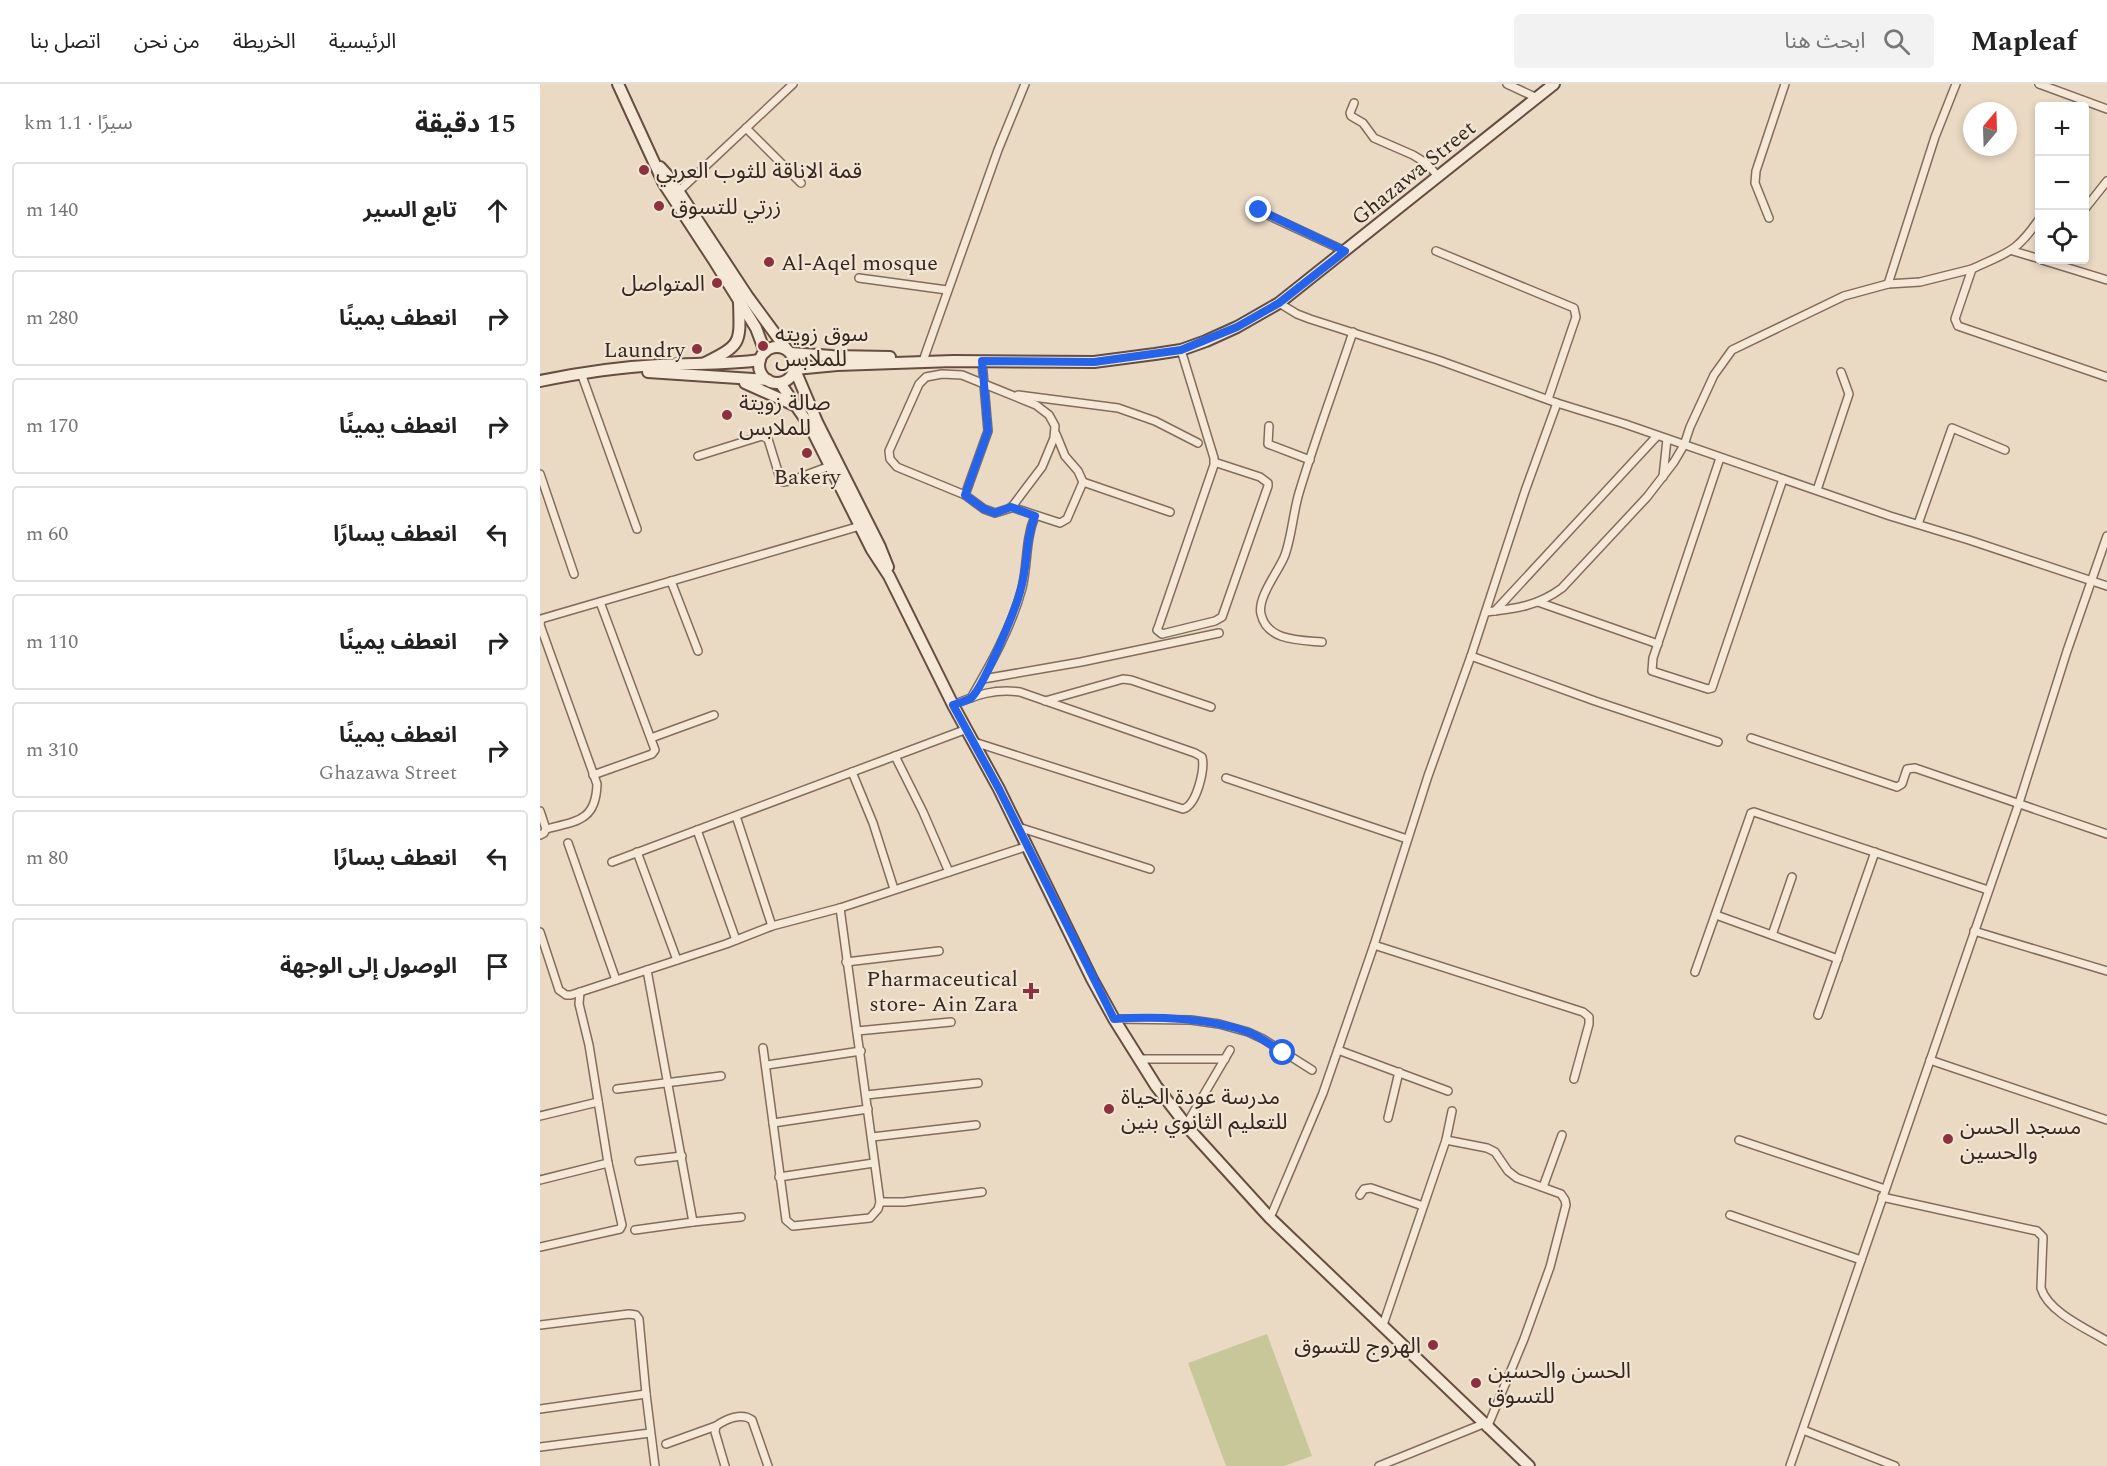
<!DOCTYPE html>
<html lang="ar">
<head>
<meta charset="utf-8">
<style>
	:root { --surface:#fff; --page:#f2f2f2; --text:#222; --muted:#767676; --line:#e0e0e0 }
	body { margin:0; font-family:Spectral,"Noto Sans Arabic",serif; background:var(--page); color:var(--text); direction:rtl }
	.controls { position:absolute; right:18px; top:18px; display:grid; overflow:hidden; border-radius:6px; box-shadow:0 3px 9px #0003 }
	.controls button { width:54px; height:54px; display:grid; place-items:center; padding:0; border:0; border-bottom:2px solid var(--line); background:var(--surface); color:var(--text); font:30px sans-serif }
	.compass { position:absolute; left:1423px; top:18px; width:54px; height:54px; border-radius:50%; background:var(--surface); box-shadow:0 3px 9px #0003; rotate:19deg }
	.stop { position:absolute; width:18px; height:18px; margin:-14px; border:4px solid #2563eb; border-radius:50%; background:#fff }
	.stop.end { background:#2563eb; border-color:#fff; box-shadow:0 2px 6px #0008 }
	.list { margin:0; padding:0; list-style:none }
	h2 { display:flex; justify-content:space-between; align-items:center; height:78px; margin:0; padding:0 24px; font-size:26px }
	h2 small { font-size:20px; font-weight:400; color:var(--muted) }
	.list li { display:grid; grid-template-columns:39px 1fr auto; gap:18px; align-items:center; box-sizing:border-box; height:96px; margin:0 12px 12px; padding:0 12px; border:2px solid var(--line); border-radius:6px }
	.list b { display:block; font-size:22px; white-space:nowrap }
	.list p { margin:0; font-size:20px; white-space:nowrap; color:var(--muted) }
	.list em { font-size:20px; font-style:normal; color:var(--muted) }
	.icon { flex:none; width:33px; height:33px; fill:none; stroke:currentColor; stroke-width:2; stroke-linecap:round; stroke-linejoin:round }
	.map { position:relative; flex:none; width:1567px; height:1382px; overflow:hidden; direction:ltr }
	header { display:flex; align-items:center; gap:36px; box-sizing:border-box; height:84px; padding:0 30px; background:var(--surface); border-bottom:2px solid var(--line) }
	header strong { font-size:28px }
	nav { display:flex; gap:33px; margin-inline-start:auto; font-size:21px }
	.search { width:420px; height:54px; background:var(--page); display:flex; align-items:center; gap:15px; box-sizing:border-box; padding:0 21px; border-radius:6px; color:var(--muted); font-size:22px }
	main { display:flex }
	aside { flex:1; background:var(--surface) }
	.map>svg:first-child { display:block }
	.green { fill:#c7c799 }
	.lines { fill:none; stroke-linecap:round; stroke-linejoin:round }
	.minor-casing { stroke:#836c5c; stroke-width:10 }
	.secondary-casing { stroke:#654d3f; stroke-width:14 }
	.minor { stroke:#f6e8d7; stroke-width:7 }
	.secondary { stroke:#f6e8d7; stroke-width:10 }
	.route { stroke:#2563eb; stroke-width:8 }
	.poi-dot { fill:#8d313e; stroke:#f2e5d3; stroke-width:2 }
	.labels { text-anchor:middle; stroke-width:4.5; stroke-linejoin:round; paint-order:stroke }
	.poi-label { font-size:22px; fill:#35271f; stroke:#f2e5d3; text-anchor:start }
	.street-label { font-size:22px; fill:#35271f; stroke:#f2e5d3 }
</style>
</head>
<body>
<header>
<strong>Mapleaf</strong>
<div class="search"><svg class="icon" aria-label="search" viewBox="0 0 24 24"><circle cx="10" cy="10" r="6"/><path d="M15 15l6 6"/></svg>ابحث هنا</div>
<nav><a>الرئيسية</a><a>الخريطة</a><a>من نحن</a><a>اتصل بنا</a></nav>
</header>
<main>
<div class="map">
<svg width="1567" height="1382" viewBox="0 0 1567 1382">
	<rect width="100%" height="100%" fill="#eadac4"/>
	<!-- green -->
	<path class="green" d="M727,1250L772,1372L744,1382H686L648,1279Z"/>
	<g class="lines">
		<defs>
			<g id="minor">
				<path d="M967,0L997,14"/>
				<path d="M1416,0L1395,53L1348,200L1380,198L1432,185"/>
				<path d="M1499,0L1567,25"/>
				<path d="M814,19L810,29L811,32L823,39L834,54L873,71L886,79L898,92"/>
				<path d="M206,44L261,99"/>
				<path d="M138,108L253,0"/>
				<path d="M1544,126L1567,97"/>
				<path d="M719,127L805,167"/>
				<path d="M1229,134L1215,99L1216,87L1245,0"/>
				<path d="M1500,134C1476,169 1468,168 1432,185L1415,235L1418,242L1567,293"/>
				<path d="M896,167L1034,224L1036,233L1008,315"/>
				<path d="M1473,167L1500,175"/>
				<path d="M1502,176L1567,196"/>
				<path d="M319,194L407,206"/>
				<path d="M739,219L757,230L770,235L898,276L1017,319L1085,340L1350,432L1429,456L1567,502"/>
				<path d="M641,266L674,374V381L619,541L617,546L622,550L675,537L682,533L728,402V399L720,393L674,378"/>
				<path d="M384,274L458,66L485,0"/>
				<path d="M41,289L97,445"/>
				<path d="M402,290L422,291L496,321L509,331L515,342L514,354L502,383L471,424L455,429L444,425L425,411L357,383L350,375L349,367L379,300L386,293Z"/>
				<path d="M478,311L578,324L615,337L658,359"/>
				<path d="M729,342L728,360L770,376"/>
				<path d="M158,372L222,352L228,355L240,394L243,398L250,397L290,382"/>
				<path d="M1180,374L1113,574L1112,587L1168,605L1172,604L1243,395"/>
				<path d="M0,390L34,490"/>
				<path d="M1123,393L1127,355"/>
				<path d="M543,398L630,428"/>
				<path d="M1277,406L1309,310L1301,288"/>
				<path d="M425,411L448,347L442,277"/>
				<path d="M471,423L520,439L527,435L543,398L538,387L525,372L516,350"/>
				<path d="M1378,440L1412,344L1465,366"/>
				<path d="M131,497L158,567"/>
				<path d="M998,518L1118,560"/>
				<path d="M955,527L1117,352"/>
				<path d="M946,528C975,525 998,522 1022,504L1107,413L1134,378L1144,361L1150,343L1174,291L1192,266L1304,212L1348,200"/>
				<path d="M0,540L1,535L320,442"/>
				<path d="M0,541L57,700C56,737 37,737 6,745"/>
				<path d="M782,558C759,556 727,557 721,530C717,513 739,487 745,471C752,451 753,429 759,409C775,355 795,302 813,248"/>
				<path d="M931,572L1055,617L1178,658"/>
				<path d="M443,595L541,578L679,549"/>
				<path d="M431,614C451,580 472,542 482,504C488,480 485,456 495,432"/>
				<path d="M505,617L583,595L591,596L671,623"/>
				<path d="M413,621C436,611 456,604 480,608L655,669L662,673C665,685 657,721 643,725L434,658"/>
				<path d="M111,654L174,631"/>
				<path d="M1211,654L1357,703L1362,700L1367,685L1375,684L1567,750"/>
				<path d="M355,672L383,728L409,788"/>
				<path d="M312,688L333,739L354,805"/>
				<path d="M53,691L112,670L115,666L60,518"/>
				<path d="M686,694L867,755"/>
				<path d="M0,727L6,745L4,749L0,751"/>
				<path d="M196,732L232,842"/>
				<path d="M478,743L610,785"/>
				<path d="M157,746L196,856"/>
				<path d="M28,759L76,896"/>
				<path d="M97,768L137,876"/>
				<path d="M72,778L427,645"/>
				<path d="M300,824L340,1118H364L442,1108"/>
				<path d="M1176,831L1298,875"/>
				<path d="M1434,847L1567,887"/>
				<path d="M0,848L19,906L26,911H31L186,860L232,842L300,824L488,762"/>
				<path d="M1232,851L1252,793"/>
				<path d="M834,861L1043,928L1049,933V940L1034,995"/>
				<path d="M306,878L399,867"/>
				<path d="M1155,888L1209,735L1211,729L1214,728L1448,806"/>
				<path d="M1278,931L1335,768"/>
				<path d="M574,935L651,936L679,940L708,948L723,955L772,986"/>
				<path d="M317,947L411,938"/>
				<path d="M223,964L246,1136L253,1142L330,1134L338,1125L340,1118"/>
				<path d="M798,966L908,1007"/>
				<path d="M598,975H685"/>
				<path d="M1390,976L1567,1036"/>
				<path d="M227,981L321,967"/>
				<path d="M77,1005L181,992"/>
				<path d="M326,1011L438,999"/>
				<path d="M0,1032L58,1018"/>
				<path d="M848,1034L859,988"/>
				<path d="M233,1039L328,1025"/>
				<path d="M646,1041L690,966"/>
				<path d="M332,1053L436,1041"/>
				<path d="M906,1056L947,1064L955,1068L968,1087L977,1094L1021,1110L1025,1116L1026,1121L1010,1183L984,1255L947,1344"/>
				<path d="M1199,1056L1345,1105"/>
				<path d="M99,1077L142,1072"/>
				<path d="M239,1093L334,1079"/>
				<path d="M0,1096L68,1079"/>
				<path d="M1003,1103L1022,1051"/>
				<path d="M820,1111L824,1105L831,1104L883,1122"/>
				<path d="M1342,1113L1497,1147L1503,1153L1501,1204C1508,1228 1547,1245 1567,1257"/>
				<path d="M1190,1131L1321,1176"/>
				<path d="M730,1134L783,1009L834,861L888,692L931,572L985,407L1017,319"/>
				<path d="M153,1138L201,1133"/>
				<path d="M95,1146L153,1138L107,886"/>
				<path d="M0,1163L80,1145L82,1141L68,1079L49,961L39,920L40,908"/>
				<path d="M0,1241L89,1230L96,1231L99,1235L106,1310L115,1382"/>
				<path d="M843,1241L906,1056L912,1027"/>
				<path d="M0,1325L106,1310"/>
				<path d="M1263,1346L1355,1382"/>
				<path d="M126,1360L176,1342"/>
				<path d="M0,1363L110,1349"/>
				<path d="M185,1382L175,1348L176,1342C186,1335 202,1328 212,1336L228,1382"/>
				<path d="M839,1382L943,1340"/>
				<path d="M1250,1382L1479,719L1527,567L1567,452"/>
			</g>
			<g id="secondary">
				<path d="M78,0L124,100L175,178L216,244L225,268"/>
				<path d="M120,83L129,93L208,213L247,266"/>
				<circle cx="237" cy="281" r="18"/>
				<path d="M250,269L292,272L350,273"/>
				<path d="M165,279C203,260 200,259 199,217"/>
				<path d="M255,285L297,281L413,277L554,278L615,270L641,266L666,257L697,243L739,219L1014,0"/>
				<path d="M255,286L277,338L340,463L348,483"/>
				<path d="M108,288L228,296"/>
				<path d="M0,297C39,289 79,283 119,281C153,279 186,281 220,276"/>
				<path d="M205,299L254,321"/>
				<path d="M240,299L270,342L332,466L349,492L413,621L459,705L552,895L574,935L616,1002L650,1046L730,1134L989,1382"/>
			</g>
		</defs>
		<!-- minor casing -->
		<use href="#minor" class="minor-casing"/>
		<!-- secondary casing -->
		<use href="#secondary" class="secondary-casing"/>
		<!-- minor -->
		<use href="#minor" class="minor"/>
		<!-- secondary -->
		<use href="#secondary" class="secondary"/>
	</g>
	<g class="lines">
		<!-- route -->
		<path class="route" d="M719,126L805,167L739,219L697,243L641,266L554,278L442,277L448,347L425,411L444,425L455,429L471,423L495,432C485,456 488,480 481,504C477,523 443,604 431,614C426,617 418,619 413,621L459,705L574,935C614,932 670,934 708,948C721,953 732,961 743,969"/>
	</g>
	<!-- markers -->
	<g class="poi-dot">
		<circle cx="104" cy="86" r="6"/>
		<circle cx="119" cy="122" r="6"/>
		<circle cx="229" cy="178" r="6"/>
		<circle cx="177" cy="199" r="6"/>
		<circle cx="223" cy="262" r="6"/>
		<circle cx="157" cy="265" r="6"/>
		<circle cx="187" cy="331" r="6"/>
		<circle cx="267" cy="369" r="6"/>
		<path d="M488 898h6v6h6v6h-6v6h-6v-6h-6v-6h6z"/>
		<circle cx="569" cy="1025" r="6"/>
		<circle cx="1408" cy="1055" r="6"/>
		<circle cx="893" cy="1261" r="6"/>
		<circle cx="936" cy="1299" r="6"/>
	</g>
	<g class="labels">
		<!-- poi labels -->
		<g class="poi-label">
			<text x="116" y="94">قمة الاناقة للثوب العربي</text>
			<text x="131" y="130">زرتي للتسوق</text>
			<text x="241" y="186">Al-Aqel mosque</text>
			<text x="165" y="207" text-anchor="end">المتواصل</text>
			<text x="235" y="257">سوق زويته<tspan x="235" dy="25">للملابس</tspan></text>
			<text x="145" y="273" text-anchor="end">Laundry</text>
			<text x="199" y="326">صالة زويتة<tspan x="199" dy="25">للملابس</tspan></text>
			<text x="267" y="400" text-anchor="middle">Bakery</text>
			<text x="478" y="902" text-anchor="end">Pharmaceutical<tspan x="478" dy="25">store- Ain Zara</tspan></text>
			<text x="581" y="1020">مدرسة عودة الحياة<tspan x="581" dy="25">للتعليم الثانوي بنين</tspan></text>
			<text x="1420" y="1050">مسجد الحسن<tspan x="1420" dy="25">والحسين</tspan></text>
			<text x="881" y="1269" text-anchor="end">الهروج للتسوق</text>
			<text x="948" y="1294">الحسن والحسين<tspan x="948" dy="25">للتسوق</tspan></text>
		</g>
		<!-- street labels -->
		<g class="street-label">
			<text transform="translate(873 88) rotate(-39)" y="8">Ghazawa Street</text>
		</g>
	</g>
</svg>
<div class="controls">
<button>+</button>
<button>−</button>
<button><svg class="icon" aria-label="locate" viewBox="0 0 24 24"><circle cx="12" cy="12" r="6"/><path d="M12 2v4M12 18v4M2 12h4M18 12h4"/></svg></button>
</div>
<svg class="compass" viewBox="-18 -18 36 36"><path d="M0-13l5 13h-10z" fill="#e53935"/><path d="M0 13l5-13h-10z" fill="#767676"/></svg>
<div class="stop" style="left:743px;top:969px"></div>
<div class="stop end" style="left:719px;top:126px"></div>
</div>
<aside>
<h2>15 دقيقة<small>سيرًا · 1.1 km</small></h2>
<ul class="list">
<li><svg class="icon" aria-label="ahead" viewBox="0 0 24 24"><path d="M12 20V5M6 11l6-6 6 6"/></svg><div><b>تابع السير</b></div><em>140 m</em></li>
<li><svg class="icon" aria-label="right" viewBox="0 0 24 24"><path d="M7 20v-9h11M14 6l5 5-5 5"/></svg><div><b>انعطف يمينًا</b></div><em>280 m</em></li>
<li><svg class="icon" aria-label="right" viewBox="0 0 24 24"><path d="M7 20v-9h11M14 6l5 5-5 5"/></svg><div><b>انعطف يمينًا</b></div><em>170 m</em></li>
<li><svg class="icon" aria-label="left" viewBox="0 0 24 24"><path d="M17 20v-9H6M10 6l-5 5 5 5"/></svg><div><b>انعطف يسارًا</b></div><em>60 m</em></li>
<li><svg class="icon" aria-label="right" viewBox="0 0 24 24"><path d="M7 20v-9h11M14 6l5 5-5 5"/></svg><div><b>انعطف يمينًا</b></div><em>110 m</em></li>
<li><svg class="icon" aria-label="right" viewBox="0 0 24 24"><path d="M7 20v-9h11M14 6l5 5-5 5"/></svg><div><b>انعطف يمينًا</b><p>Ghazawa Street</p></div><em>310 m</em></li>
<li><svg class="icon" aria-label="left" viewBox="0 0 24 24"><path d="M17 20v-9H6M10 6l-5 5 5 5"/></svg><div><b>انعطف يسارًا</b></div><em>80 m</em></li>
<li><svg class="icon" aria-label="arrive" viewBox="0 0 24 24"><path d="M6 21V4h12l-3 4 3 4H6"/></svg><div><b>الوصول إلى الوجهة</b></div></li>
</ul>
</aside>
</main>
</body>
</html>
